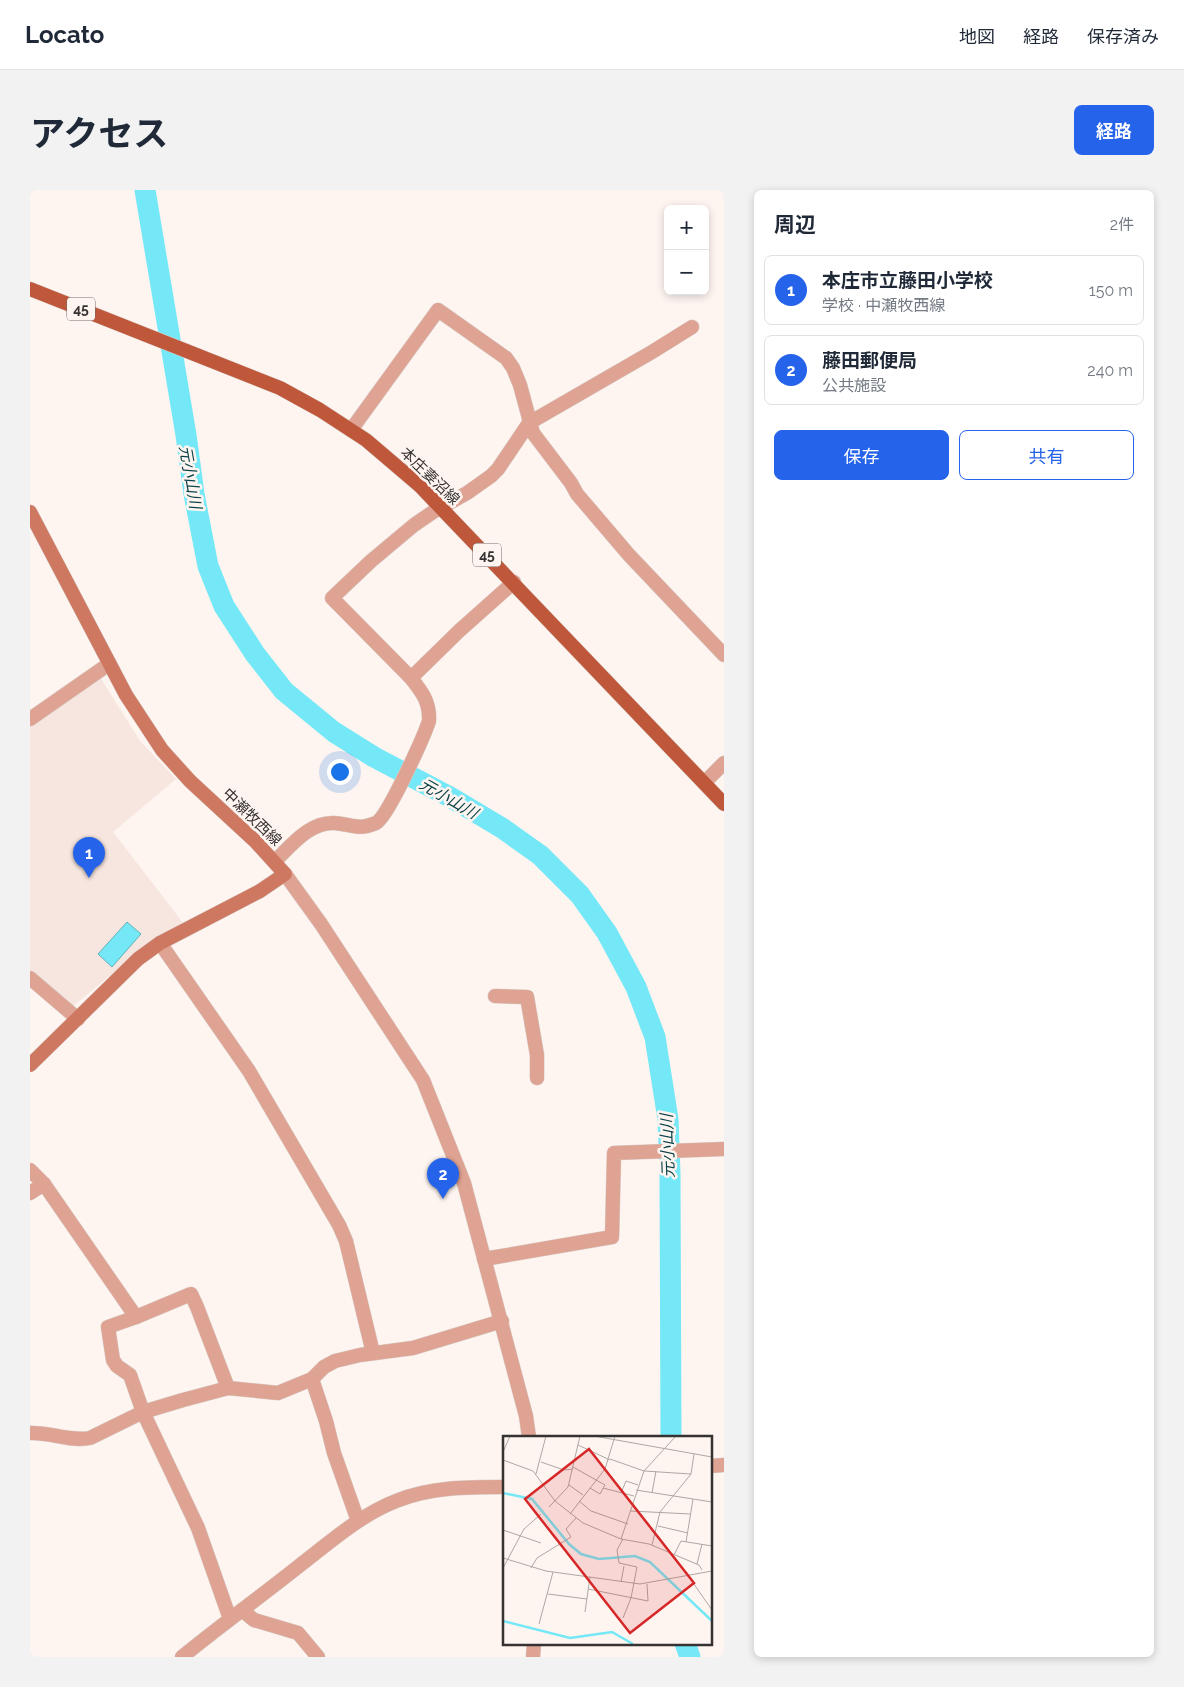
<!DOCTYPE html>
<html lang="ja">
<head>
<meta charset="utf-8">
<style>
	:root { --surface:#fff; --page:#f2f2f3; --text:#1f2937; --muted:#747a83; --line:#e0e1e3; --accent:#2563eb }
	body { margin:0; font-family:Raleway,"Noto Sans JP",sans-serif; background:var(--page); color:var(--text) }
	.controls { position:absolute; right:15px; top:15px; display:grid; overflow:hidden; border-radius:8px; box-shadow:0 2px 8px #0003 }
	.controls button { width:45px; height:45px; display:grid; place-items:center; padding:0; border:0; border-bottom:1px solid var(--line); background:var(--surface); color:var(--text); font:25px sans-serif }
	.you { position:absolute; left:309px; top:581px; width:18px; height:18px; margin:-12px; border:4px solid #fff; border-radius:50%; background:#1a73e8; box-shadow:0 0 0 8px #1a73e833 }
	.badge { display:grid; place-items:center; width:32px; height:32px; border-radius:50%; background:var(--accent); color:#fff; font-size:16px; font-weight:700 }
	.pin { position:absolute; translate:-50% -41px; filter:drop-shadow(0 1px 2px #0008) }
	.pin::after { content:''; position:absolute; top:26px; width:18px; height:15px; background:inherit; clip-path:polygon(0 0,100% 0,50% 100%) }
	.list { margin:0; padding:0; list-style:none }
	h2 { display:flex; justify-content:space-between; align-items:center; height:65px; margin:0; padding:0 20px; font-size:21px }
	h2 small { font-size:16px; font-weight:400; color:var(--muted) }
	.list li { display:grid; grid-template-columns:32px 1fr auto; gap:15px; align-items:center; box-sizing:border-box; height:70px; margin:0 10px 10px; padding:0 10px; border:1px solid var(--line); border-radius:8px }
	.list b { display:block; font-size:19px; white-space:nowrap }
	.list p { margin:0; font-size:16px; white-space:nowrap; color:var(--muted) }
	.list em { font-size:16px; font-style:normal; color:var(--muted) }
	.actions { display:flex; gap:10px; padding:15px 20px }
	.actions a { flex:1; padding:11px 0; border:1px solid var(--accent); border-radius:8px; text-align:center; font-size:18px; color:var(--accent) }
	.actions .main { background:var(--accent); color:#fff }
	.map { position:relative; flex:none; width:694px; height:1467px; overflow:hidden; border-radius:8px }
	header { display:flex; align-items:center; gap:30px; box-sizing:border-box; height:70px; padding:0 25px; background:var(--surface); border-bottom:1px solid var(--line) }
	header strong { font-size:24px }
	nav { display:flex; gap:28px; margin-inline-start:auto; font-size:18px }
	.intro { display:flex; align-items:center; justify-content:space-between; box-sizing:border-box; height:120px; padding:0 30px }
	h1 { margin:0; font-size:35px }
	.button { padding:12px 22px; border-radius:8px; background:var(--accent); color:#fff; font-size:18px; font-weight:700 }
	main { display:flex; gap:30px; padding:0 30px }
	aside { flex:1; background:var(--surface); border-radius:8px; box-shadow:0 2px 8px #0003 }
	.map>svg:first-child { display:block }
	.built { fill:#f7e6df }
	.water { fill:#74e8f6; stroke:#61b1bb }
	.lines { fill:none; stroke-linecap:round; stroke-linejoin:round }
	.river { stroke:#74e8f6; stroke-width:21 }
	.minor-casing { stroke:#dad2ce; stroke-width:15 }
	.tertiary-casing { stroke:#dad2ce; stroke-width:15 }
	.secondary-casing { stroke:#dad2ce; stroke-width:15 }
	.primary-casing { stroke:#dad2ce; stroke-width:15 }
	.minor { stroke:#dfa393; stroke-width:14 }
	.tertiary { stroke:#dfa393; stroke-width:14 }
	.secondary { stroke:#ce7861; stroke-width:14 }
	.primary { stroke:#bf573b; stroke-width:14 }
	.labels { text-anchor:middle; stroke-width:5; stroke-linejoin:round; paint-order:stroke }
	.shield { fill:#fef5f1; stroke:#726c6b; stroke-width:1 }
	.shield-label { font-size:14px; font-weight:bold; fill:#363231 }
	.street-label { font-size:15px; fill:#363231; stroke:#fef5f1 }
	.water-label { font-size:16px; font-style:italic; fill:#0c4349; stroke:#fef5f1 }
	.inset-river { fill:none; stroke:#74e8f6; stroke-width:2.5 }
	.inset-road { fill:none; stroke:#aea7a4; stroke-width:1 }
	.view { fill:#d62828; fill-opacity:0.15; stroke:#d62828; stroke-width:2.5 }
	.inset-edge { fill:none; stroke:#363231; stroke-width:2.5 }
</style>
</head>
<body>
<header>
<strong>Locato</strong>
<nav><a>地図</a><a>経路</a><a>保存済み</a></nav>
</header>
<div class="intro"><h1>アクセス</h1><a class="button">経路</a></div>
<main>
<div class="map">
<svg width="694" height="1467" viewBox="0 0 694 1467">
	<rect width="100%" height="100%" fill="#fef5f1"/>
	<!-- built -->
	<path class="built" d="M70,487L110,551L146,589L83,642L154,734L122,751L42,817L0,781V537L66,488Z"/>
	<!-- water -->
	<path class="water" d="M97,732L111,744L82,777L68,764Z"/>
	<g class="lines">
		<!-- river -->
		<g class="river">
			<path d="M115,0L156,245L164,304L178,376L194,416L225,464L254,501L304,542L344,567L420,607L472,638L510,665L550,705L577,743L606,797L625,847L638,929L640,984L641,1247"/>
			<path d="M655,1453L660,1467"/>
		</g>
		<defs>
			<g id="minor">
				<path d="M321,240L408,120L476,168L483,178L490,195L503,243L541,293L547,304L599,365L694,465"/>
				<path d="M381,488L429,441L484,392"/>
				<path d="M0,529L79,474"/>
				<path d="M674,593L694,573"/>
				<path d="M245,671C261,656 279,632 304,633C322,634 327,641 346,633C358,627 394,546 399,531C400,512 392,502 381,488L302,408L341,371L384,335L403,322L437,303L461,286L468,279L499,233L622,162L662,137"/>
				<path d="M130,753L219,881L309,1035L316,1051L343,1163"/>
				<path d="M0,788L48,829"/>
				<path d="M465,806L497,807L507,865V888"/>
				<path d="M0,980L14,994L106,1127"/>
				<path d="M0,1003L14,994"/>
				<path d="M454,1069L582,1047L584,963L694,959"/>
				<path d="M282,1189L296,1231L304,1263L328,1331"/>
				<path d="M198,1198L167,1117L161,1104L106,1127L78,1137L83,1170L87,1176L100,1185L113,1222L168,1338L200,1429"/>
				<path d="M0,1243C20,1242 40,1252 60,1248L113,1222L153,1210L198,1198L248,1203L282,1189L294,1177L305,1171L330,1165L383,1158L472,1131"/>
				<path d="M680,1276L694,1275"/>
				<path d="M212,1420L224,1430L268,1443L288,1467"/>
				<path d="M152,1467C190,1436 230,1407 269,1376C299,1353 330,1325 366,1311C400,1297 437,1297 474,1297"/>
			</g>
			<g id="tertiary">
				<path d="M255,684L291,734L393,890L434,993L496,1226L499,1247"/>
				<path d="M503,1467L504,1453"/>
			</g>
			<path id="secondary" d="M0,322L96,505L132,560L160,591L225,651L255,684L230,701L130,753L108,769L0,875"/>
			<path id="primary" d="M0,99L250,198L290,220L336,250L390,296L694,614"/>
		</defs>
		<!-- minor casing -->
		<use href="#minor" class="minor-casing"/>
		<!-- tertiary casing -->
		<use href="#tertiary" class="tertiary-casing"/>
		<!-- secondary casing -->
		<use href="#secondary" class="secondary-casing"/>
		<!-- primary casing -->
		<use href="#primary" class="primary-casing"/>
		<!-- minor -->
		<use href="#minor" class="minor"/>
		<!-- tertiary -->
		<use href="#tertiary" class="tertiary"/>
		<!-- secondary -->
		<use href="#secondary" class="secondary"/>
		<!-- primary -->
		<use href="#primary" class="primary"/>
	</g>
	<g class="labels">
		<!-- shield labels -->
		<g class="shield">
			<rect x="37" y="107.5" width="28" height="23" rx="4"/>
			<rect x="443" y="353.5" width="28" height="23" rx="4"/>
		</g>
		<g class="shield-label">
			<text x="51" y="124">45</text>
			<text x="457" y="370">45</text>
		</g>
		<!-- street labels -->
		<g class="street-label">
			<text transform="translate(400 286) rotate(44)" y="5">本庄妻沼線</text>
			<text transform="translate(222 627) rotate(44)" y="5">中瀬牧西線</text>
		</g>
		<!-- water labels -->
		<g class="water-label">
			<text transform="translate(161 287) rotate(80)" y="6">元小山川</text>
			<text transform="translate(419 608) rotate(30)" y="6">元小山川</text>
			<text transform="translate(637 956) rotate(-92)" y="6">元小山川</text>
		</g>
	</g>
	<!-- overview -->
	<g transform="translate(473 1246)">
		<rect width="209" height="209" fill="#fef5f1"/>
		<path class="inset-river" d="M0,57L29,63L66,108L78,118L96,123L132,120L147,126L209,185M0,185L67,202L109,196L130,208"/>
		<path class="inset-road" d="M91,0L209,21M173,0L141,35L118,103L146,108L196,129L199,134M75,9L107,24M0,16L7,0M107,23L141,35L188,38L157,76L149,109M0,24L30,35L52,65L80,87L118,103M38,26L61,34L70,33M70,31L102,49L97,58L87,52M33,38L43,0M188,38L191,18M66,49L80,59M100,52L131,60M133,54L209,66M118,57L123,45L135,49M149,57L153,35M76,65L88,75L125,88M46,71L65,51L77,0M127,75L188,78M67,78L102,33L112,0M155,90L185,97M0,94L38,107M120,103L114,114L116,127L134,131L128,162L120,182M183,106L190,63M171,119L178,105L209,110M0,122L43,135L137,148L209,135M194,128L199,108M0,132L21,93L38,78M28,132L34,122L68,101L63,93L73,82M186,141L209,174M118,146L121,130M85,153L145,165L144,148M45,158L84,163M82,176L87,141M36,188L50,136"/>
		<path class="view" d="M86,13L191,147L127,197L22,63Z"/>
		<rect width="209" height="209" class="inset-edge"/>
	</g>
</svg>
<div class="controls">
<button>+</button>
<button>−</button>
</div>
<div class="you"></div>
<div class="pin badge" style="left:59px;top:688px">1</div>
<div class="pin badge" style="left:413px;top:1009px">2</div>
</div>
<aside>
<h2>周辺<small>2件</small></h2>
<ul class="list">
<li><span class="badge">1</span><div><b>本庄市立藤田小学校</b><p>学校 · 中瀬牧西線</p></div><em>150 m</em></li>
<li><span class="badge">2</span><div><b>藤田郵便局</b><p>公共施設</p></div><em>240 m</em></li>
</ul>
<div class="actions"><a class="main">保存</a><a>共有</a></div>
</aside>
</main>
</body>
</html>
